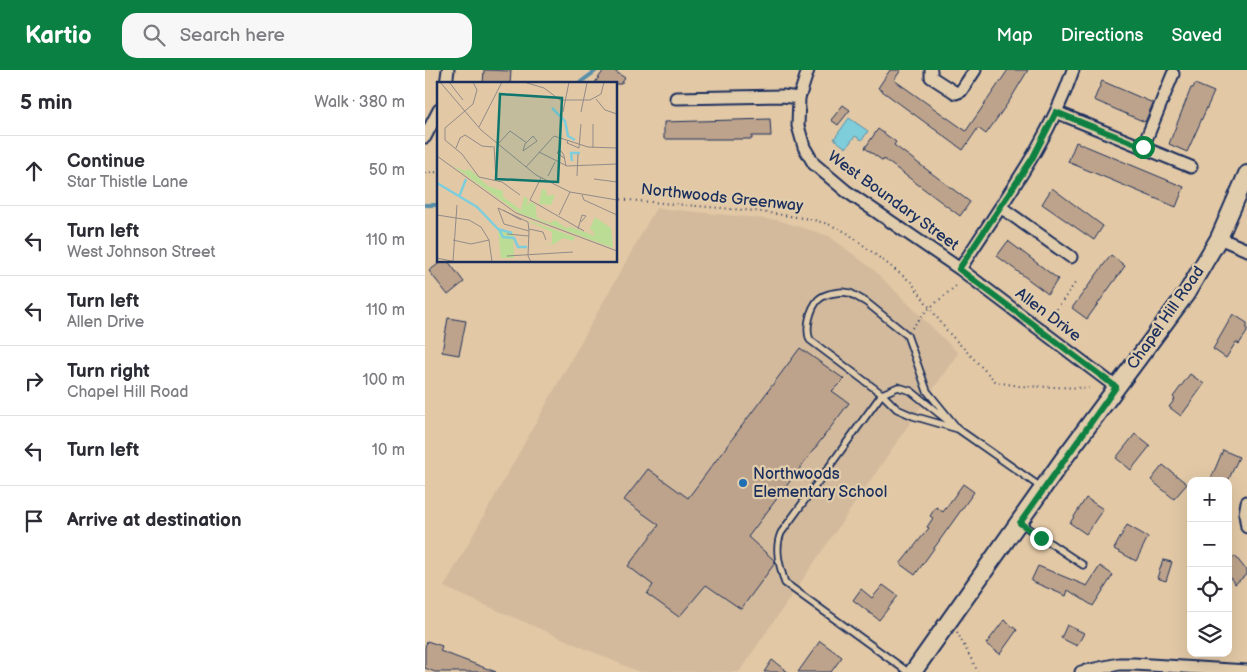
<!DOCTYPE html>
<meta charset="utf-8">
<style>
:root{--surface:#fff;--page:#f7f7f7;--text:#2b2b33;--muted:#7c7c81;--line:#e1e1e2;--accent:#0b8043}
body{margin:0;font-family:"Balsamiq Sans",sans-serif;background:var(--page);color:var(--text)}
.controls{position:absolute;right:15px;bottom:15px;display:grid;overflow:hidden;border-radius:10px;box-shadow:0 5px 20px #0002}
.controls button{width:45px;height:45px;display:grid;place-items:center;padding:0;border:0;border-bottom:1px solid var(--line);background:var(--surface);color:var(--text);font:25px sans-serif}
.stop{position:absolute;width:15px;height:15px;margin:-11px;border:4px solid #0b8043;border-radius:50%;background:#fff}
.stop.end{background:#0b8043;border-color:#fff;box-shadow:0 1px 5px #0008}
.list{margin:0;padding:0;list-style:none}
h2{display:flex;justify-content:space-between;align-items:center;height:65px;margin:0;padding:0 20px;font-size:21px}
h2 small{font-size:16px;font-weight:400;color:var(--muted)}
.list li{display:grid;grid-template-columns:32px 1fr auto;gap:15px;align-items:center;box-sizing:border-box;height:70px;padding:0 20px;border-top:1px solid var(--line)}
.list b{display:block;font-size:19px;white-space:nowrap}
.list p{margin:0;font-size:16px;white-space:nowrap;color:var(--muted)}
.list em{font-size:16px;font-style:normal;color:var(--muted)}
.icon{flex:none;width:28px;height:28px;fill:none;stroke:currentColor;stroke-width:2;stroke-linecap:round;stroke-linejoin:round}
.map{position:relative;flex:none;width:822px;height:602px;overflow:hidden}
header{display:flex;align-items:center;gap:30px;box-sizing:border-box;height:70px;padding:0 25px;background:var(--accent);color:#fff}
header strong{font-size:24px}
nav{display:flex;gap:28px;margin-inline-start:auto;font-size:18px}
.search{width:350px;height:45px;background:var(--page);display:flex;align-items:center;gap:12px;box-sizing:border-box;padding:0 18px;border-radius:15px;color:var(--muted);font-size:19px}
main{display:flex}
aside{flex:1;background:var(--surface)}
.map>svg:first-child{display:block}
.built{fill:#d3ba9c}
.water{fill:#7ecddb;stroke:#568ea9}
.lines{fill:none;stroke-linecap:round;stroke-linejoin:round}
.stream{stroke:#568ea9;stroke-width:4}
.building{fill:#bda38b;stroke:#1b2f5e}
.service-casing{stroke:#1b2f5e;stroke-width:9}
.minor-casing{stroke:#1b2f5e;stroke-width:15}
.secondary-casing{stroke:#1b2f5e;stroke-width:20}
.path{stroke:#1b2f5e;stroke-width:2;stroke-dasharray:1 4;stroke-linecap:butt}
.service{stroke:#e1ccab;stroke-width:5.5}
.minor{stroke:#e1ccab;stroke-width:11}
.secondary{stroke:#e1ccab;stroke-width:16}
.route{stroke:#0b8043;stroke-width:6}
.poi-dot{fill:#1f6fb2;stroke:#e1ccab;stroke-width:2}
.labels{text-anchor:middle;dominant-baseline:central;stroke-width:4.5;stroke-linejoin:round;paint-order:stroke}
.street-label{font-size:16px;fill:#1b2f5e;stroke:#e1ccab}
.poi-label{font-size:16px;fill:#1b2f5e;stroke:#e1ccab;text-anchor:start}
.inset-river{fill:none;stroke:#7ecddb;stroke-width:2.5}
.inset-road{fill:none;stroke:#928b89;stroke-width:1}
.view{fill:#0f766e;fill-opacity:0.15;stroke:#0f766e;stroke-width:2.5}
.inset-edge{fill:none;stroke:#1b2f5e;stroke-width:2.5}
</style>
<header>
<strong>Kartio</strong>
<div class="search"><svg class="icon" aria-label="search" viewBox="0 0 24 24"><circle cx="10" cy="10" r="6"/><path d="M15 15l6 6"/></svg>Search here</div>
<nav><a>Map</a><a>Directions</a><a>Saved</a></nav>
</header>
<main>
<aside>
<h2>5 min<small>Walk · 380 m</small></h2>
<ul class="list">
<li><svg class="icon" aria-label="ahead" viewBox="0 0 24 24"><path d="M12 20V5M6 11l6-6 6 6"/></svg><div><b>Continue</b><p>Star Thistle Lane</p></div><em>50 m</em></li>
<li><svg class="icon" aria-label="left" viewBox="0 0 24 24"><path d="M17 20v-9H6M10 6l-5 5 5 5"/></svg><div><b>Turn left</b><p>West Johnson Street</p></div><em>110 m</em></li>
<li><svg class="icon" aria-label="left" viewBox="0 0 24 24"><path d="M17 20v-9H6M10 6l-5 5 5 5"/></svg><div><b>Turn left</b><p>Allen Drive</p></div><em>110 m</em></li>
<li><svg class="icon" aria-label="right" viewBox="0 0 24 24"><path d="M7 20v-9h11M14 6l5 5-5 5"/></svg><div><b>Turn right</b><p>Chapel Hill Road</p></div><em>100 m</em></li>
<li><svg class="icon" aria-label="left" viewBox="0 0 24 24"><path d="M17 20v-9H6M10 6l-5 5 5 5"/></svg><div><b>Turn left</b></div><em>10 m</em></li>
<li><svg class="icon" aria-label="arrive" viewBox="0 0 24 24"><path d="M6 21V4h12l-3 4 3 4H6"/></svg><div><b>Arrive at destination</b></div></li>
</ul>
</aside>
<div class="map">
<svg width="822" height="602" viewBox="0 0 822 602">
<rect width="100%" height="100%" fill="#e2c8a5"/>
<filter id="ink" filterUnits="userSpaceOnUse"><feTurbulence type="fractalNoise" baseFrequency=".02" numOctaves="2"/><feDisplacementMap in="SourceGraphic" scale="10" xChannelSelector="R" yChannelSelector="G"/><feConvolveMatrix kernelMatrix="1 2 1 2 8 2 1 2 1" color-interpolation-filters="sRGB"/></filter>
<g filter="url(#ink)">
<path class="built" d="M231 138 352 150 404 166 449 200 533 283 314 602H214L19 517Z"/>
<path class="water" d="M424 48 443 61 437 70 430 66 421 78 409 69Z"/>
<g class="lines">
<path class="stream" d="M153 14 172 0
M0 135H14"/>
</g>
<path class="building" d="M59 0 86 1 85 14H58Z
M179 0H188L200 8 196 14H169Z
M465 0H476L469 10 541 61 583 0H603L585 30 561 64 553 58 538 80 453 18Z
M677 11 728 33 720 52 669 30Z
M770 14 789 22 762 82 744 74 766 18H768Z
M418 35 425 40 413 55 406 50Z
M345 49 346 66H327V69H239V52Z
M453 59 471 72 469 75 545 132 535 146 459 89 458 91 440 78Z
M651 72 759 117 751 137 643 92Z
M627 118 678 156 669 170 617 134Z
M583 171 633 209 623 224 572 186Z
M686 185 700 196 662 249 647 238Z
M17 191H23L39 212 23 225 4 201Z
M808 244 822 253V262L814 274 811 272 801 288 788 279Z
M23 248 41 251 34 285 17 282Z
M375 278 419 309 407 321 424 333 323 467 349 490 350 493 316 539 281 515 254 547 222 524 228 515 203 496 234 455 199 430 223 399 263 428Z
M765 304 779 314 756 346 744 337 750 329 748 327Z
M710 364 725 376 706 400 691 388Z
M798 380 814 387 803 411H785Z
M738 395 762 414 749 429 726 410Z
M538 414 549 422 490 505 475 494 504 458 502 457 508 448 505 446 511 437 518 442Z
M661 428 678 439 661 464 645 453Z
M702 455 723 467 711 491 689 479Z
M810 486 822 501V504L810 514 803 505V491Z
M738 490 747 492 741 511 732 508Z
M613 496 662 516 675 496 688 505 668 536 643 520 641 526 606 511Z
M458 515 473 526 454 550 428 530 436 519 447 528Z
M579 550 592 560 575 584 561 574Z
M642 555 659 563 652 576 636 568Z
M2 571 17 576 15 581 71 602H10L0 598V577Z
M395 571 417 587 406 602H373Z
M347 590 363 602H339Z"/>
<g class="lines">
<g class="service-casing">
<path id="service" d="M417 222 425 223 441 232 482 265 502 321 533 359 488 346 472 339 457 324 385 270C380 259 385 239 393 230 399 224 408 223 417 222Z
M595 453 658 495
M483 602 360 513C355 497 349 479 356 463L457 324 473 317 486 321 533 359 617 418"/>
</g>
<g class="minor-casing">
<path id="minor" d="M383 0 374 28 373 56 379 77 389 94 421 121 535 199 691 317
M506 0V7L531 23 536 21 550 0
M21 14 23 0
M251 28 358 26 374 28
M631 42 766 97
M0 67 14 40
M718 77 748 4
M577 138 646 187
M794 168 822 180
M535 199C576 134 623 74 648 0
M822 432 820 444 822 457
M656 602 694 594H709L822 601"/>
</g>
<g class="secondary-casing">
<path id="secondary" d="M488 602 637 391 761 224 794 168 822 104"/>
</g>
<path class="path" d="M0 103 14 102
M191 129 330 141 385 149 403 154 421 162 486 212 522 261 571 312 594 316 664 318
M623 251 651 212
M487 258 501 241 532 215
M532 562 553 602"/>
<use href="#service" class="service"/>
<use href="#minor" class="minor"/>
<use href="#secondary" class="secondary"/>
</g>
</g>
<g class="lines" filter="url(#ink)">
<path class="route" d="M616 468 595 453 691 317 534 199 607 89 631 42 718 77"/>
</g>
<circle class="poi-dot" cx="318" cy="413" r="5"/>
<g class="labels">
<g class="street-label">
<text transform="translate(297 128) rotate(6)">Northwoods Greenway</text>
<text transform="translate(468 131) rotate(36)">West Boundary Street</text>
<text transform="translate(623 245) rotate(37)">Allen Drive</text>
<text transform="translate(741 248) rotate(-55)">Chapel Hill Road</text>
</g>
<g class="poi-label">
<text x="328" y="404">Northwoods<tspan x="328" dy="18">Elementary School</tspan></text>
</g>
</g>
<g transform="translate(12 12)">
<rect width="180" height="180" fill="#e2c8a5"/>
<path d="M16 84 28 89 32 87 51 104 66 109V115L84 128 87 114 92 118 88 123 94 120 98 122 100 136 113 141 118 138 129 146 134 145 158 154 155 147 152 149 158 135 174 146 176 166 82 131ZM105 107 109 108 110 114 118 113 114 123 102 122ZM91 139H93L138 155 136 159 126 156 117 162 107 163 115 161V150ZM61 147 76 150 77 176H64Z" fill="#badc95"/>
<path class="inset-river" d="M115 26 128 39 131 54 138 58M135 79 134 71H143M0 101 40 125 61 147 75 151M22 115 29 97M62 147 66 155 77 156 81 165H90"/>
<path class="inset-road" d="M3 0 44 48 99 93 133 110 180 118M12 0 26 18M36 0 40 8 36 22 8 46V58L25 72 42 95 65 100 83 113M87 0 107 6 123 18H153L164 12 167 0M159 17 168 28 180 32M126 30 132 0M144 30 150 1M42 45 65 0M96 54 100 59 86 69 88 62ZM131 58 130 61 142 66 144 42M61 62 73 49 90 61M57 64 59 98M19 66 23 56 28 53 45 64 56 65M156 66V42M102 70 130 84 180 82M0 74 79 131 180 169M127 76 120 71 122 68 125 70 127 74 129 84M89 85 117 54 151 65 180 66M111 94 118 80M140 94 141 72M104 96 93 118 147 149M157 97 180 100M145 113 147 118 180 133M66 128 84 138M0 133 32 138 44 145 52 158 55 180M122 133 133 110M92 147 106 150 109 158M141 147 145 133 149 134 144 140M92 149 67 142 61 126 91 140 92 149 91 174 94 180M70 152 92 154M16 158 34 162 52 158M70 174 136 170M0 176 19 180M16 179 20 123"/>
<path class="view" d="M63 12 125 16 121 100 59 97Z"/>
<rect width="180" height="180" class="inset-edge"/>
</g>
</svg>
<div class="controls">
<button>+</button>
<button>−</button>
<button><svg class="icon" aria-label="locate" viewBox="0 0 24 24"><circle cx="12" cy="12" r="6"/><path d="M12 2v4M12 18v4M2 12h4M18 12h4"/></svg></button>
<button><svg class="icon" aria-label="layers" viewBox="0 0 24 24"><path d="M12 4l9 5-9 5-9-5zM3 14l9 5 9-5"/></svg></button>
</div>
<div class="stop" style="left:718px;top:77px"></div>
<div class="stop end" style="left:616px;top:468px"></div>
</div>
</main>
